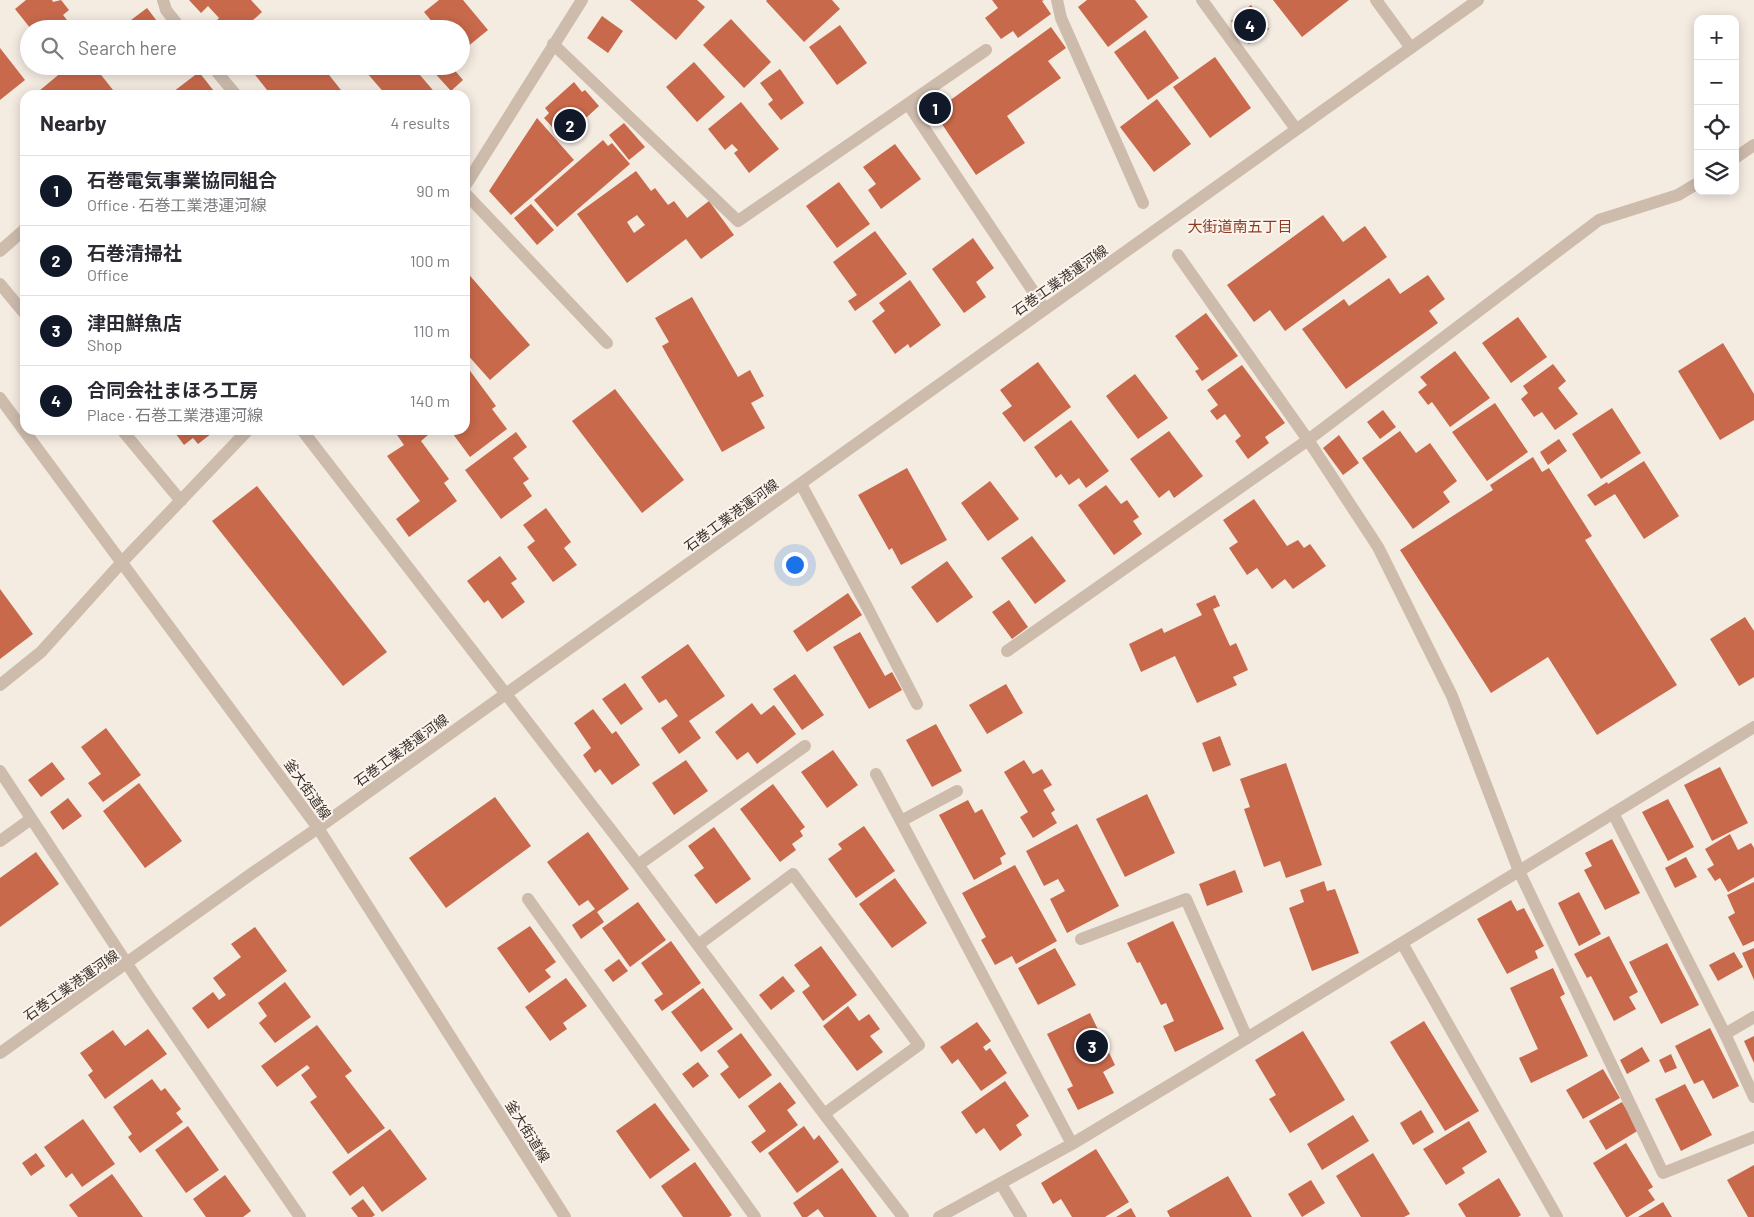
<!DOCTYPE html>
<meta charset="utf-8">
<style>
:root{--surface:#fff;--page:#f7f7f7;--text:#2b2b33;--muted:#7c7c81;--line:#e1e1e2;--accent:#111827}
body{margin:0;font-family:Barlow,"Noto Sans JP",sans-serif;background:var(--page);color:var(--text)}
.controls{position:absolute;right:15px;top:15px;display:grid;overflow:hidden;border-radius:10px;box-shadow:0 2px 12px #0003}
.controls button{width:45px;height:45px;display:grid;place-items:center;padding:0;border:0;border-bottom:1px solid var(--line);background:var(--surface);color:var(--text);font:25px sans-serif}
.you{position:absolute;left:794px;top:564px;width:18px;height:18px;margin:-12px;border:4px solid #fff;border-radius:50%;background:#1a73e8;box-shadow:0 0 0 8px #1a73e833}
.badge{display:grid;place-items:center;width:32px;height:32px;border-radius:50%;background:var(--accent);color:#fff;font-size:16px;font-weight:700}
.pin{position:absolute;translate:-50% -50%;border:2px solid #fff;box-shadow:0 1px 5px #0006}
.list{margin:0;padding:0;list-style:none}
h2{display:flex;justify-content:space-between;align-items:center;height:65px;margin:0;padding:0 20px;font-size:21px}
h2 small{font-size:16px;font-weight:400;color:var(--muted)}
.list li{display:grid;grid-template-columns:32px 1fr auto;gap:15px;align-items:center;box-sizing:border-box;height:70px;padding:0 20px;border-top:1px solid var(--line)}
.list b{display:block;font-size:19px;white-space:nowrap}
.list p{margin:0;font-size:16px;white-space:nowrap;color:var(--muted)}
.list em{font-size:16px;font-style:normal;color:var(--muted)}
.icon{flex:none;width:28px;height:28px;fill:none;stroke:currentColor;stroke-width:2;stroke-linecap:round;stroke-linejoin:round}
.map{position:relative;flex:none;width:1754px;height:1217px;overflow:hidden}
.search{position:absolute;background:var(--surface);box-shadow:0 2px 12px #0003;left:20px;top:20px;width:450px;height:55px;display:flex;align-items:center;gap:12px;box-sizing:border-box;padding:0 18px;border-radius:28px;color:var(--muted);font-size:19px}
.panel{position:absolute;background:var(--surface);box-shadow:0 2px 12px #0003;left:20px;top:90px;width:450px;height:345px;border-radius:15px}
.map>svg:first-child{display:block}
.building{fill:#c8694b;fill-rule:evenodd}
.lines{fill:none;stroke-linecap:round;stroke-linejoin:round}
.service{stroke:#cdbbac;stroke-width:12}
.minor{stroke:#cdbbac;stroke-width:12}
.tertiary{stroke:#cdbbac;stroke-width:12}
.labels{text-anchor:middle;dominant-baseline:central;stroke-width:4;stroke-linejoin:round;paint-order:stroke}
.street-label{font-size:14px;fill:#3b302b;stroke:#fbf5ee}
.neighbourhood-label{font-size:15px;fill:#8c3b22;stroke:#fbf5ee}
</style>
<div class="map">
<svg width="1754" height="1217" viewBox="0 0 1754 1217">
<rect width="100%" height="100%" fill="#f4ebe1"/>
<path class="building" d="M26 0H52L53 2 61 0 69 10 63 15 74 29H31L15 9Z
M189 0H251L262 12 243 29H218L213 24 219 18 208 6 201 13Z
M439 0H463L488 30 461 52V29H438L424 12Z
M630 0H697L705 7 676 40Z
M767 0H832L840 9 804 42 766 1Z
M992 0H1044L1042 1 1051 14 1018 38 1013 31 1001 39 985 18 998 8Z
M1087 0H1135L1148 17 1108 47 1078 7Z
M1273 0H1349L1302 37Z
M1251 5 1269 29 1249 44 1231 21Z
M147 8 163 29H119Z
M602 16 623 31 608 53 587 38Z
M731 19 771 62 744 88 703 45Z
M363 20 371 29H354Z
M840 25 867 63 837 85 809 47Z
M1051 27 1066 48 1048 61 1061 78 1007 116 1025 143 976 175 934 112Z
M1145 30 1179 78 1148 100 1114 52Z
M0 48 25 80 0 100Z
M1215 57 1251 108 1210 138 1173 87Z
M694 62 725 97 697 122 666 87Z
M69 66H94L117 95H42L39 91Z
M248 66H322L341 90 334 95H271Z
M361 66H403L409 73 414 68 437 95H386Z
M434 66H451L463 80 451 91 431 69Z
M780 69 804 103 781 120 768 104 773 100 760 83Z
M199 72 217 95H169Z
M574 82 582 92 585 90 599 106 563 139 544 118 549 113 545 108Z
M1157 99 1191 144 1154 172 1120 127Z
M741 102 779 149 749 173 734 153 738 150 732 144 725 150 708 129Z
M537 118 574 160 511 215 489 191Z
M624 123 645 147 629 160 609 135Z
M603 140 608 146 612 143 630 164 557 227 534 200Z
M895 144 921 179 881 209 868 190 876 184 863 167Z
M636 171 651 191 655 188 668 205 674 201 687 218 709 201 734 235 701 259 686 239 627 283 577 214ZM637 215 645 225 634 233 627 222Z
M839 182 870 224 837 248 806 206Z
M531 204 554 230 537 245 514 218Z
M1323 215 1343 242 1365 226 1387 257 1285 331 1270 310 1254 322 1227 285Z
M875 231 907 274 855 311 848 301 857 295 833 262Z
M973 238 994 268 976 282 986 297 964 313 932 269Z
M465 270 530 345 490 380 465 352Z
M1428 275 1445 299 1429 311 1438 323 1346 389 1302 329 1344 299 1349 306 1389 278 1400 294Z
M910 280 941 325 910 348 908 344 895 354 872 321 885 311 879 303Z
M692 297 738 377 750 370 764 396 751 403 765 428 722 452 662 346 669 342 655 318Z
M1206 313 1238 356 1202 381 1195 371 1199 369 1175 336Z
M1518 317 1547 357 1511 383 1482 343Z
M1723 343 1754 394V420L1720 440 1678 371Z
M1455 351 1490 398 1450 427 1432 402 1428 405 1418 392 1427 385 1420 377Z
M1038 362 1071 407 1024 442 1002 413 1012 406 1000 390Z
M465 364 496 406 492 409 507 429 470 457 450 430H465V416L469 413 465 410Z
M1553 364 1566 381 1558 388 1578 414 1555 430 1542 412 1534 417 1521 399 1528 393 1523 386Z
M1242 365 1285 423 1265 437 1269 443 1248 459 1235 441 1241 436 1225 414 1217 420 1210 411 1218 405 1207 390Z
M1135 374 1168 418 1138 439 1106 396Z
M615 389 684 480 642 513 572 421Z
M1495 403 1528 452 1487 481 1452 432Z
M1612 408 1641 453 1601 479 1572 434Z
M1383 410 1396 427 1380 439 1367 422Z
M1071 420 1109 471 1086 488 1079 478 1069 485 1061 474 1056 478 1034 447Z
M173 430H216L198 444 193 438 184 445Z
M404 430H424L428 435 421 441 449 479 444 483 457 501 409 537 396 519 420 501 387 456 404 445 397 435Z
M1169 431 1203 476 1174 498 1169 490 1159 498 1130 459Z
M1400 431 1416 453 1430 443 1457 481 1443 492 1450 502 1413 529 1362 458Z
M516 432 527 447 513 458 529 479 523 483 532 496 501 519 465 470Z
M1339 435 1359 463 1343 475 1323 448Z
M1559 439 1567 451 1548 465 1540 452Z
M1533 457 1542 472 1549 468 1592 536 1585 540 1677 685 1597 735 1548 657 1491 693 1400 550 1493 490 1490 485Z
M1644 461 1679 516 1644 539 1615 494 1595 506 1587 495 1607 482 1608 484Z
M907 468 947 540 901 565 892 548 889 550 858 495Z
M990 481 1019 519 988 541 961 503Z
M1106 485 1121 504 1127 500 1139 517 1133 521 1142 534 1114 555 1078 505Z
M257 486 387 652 343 686 212 521Z
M1254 499 1287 546 1298 540 1304 548 1310 544 1326 566 1293 589 1285 579 1272 589 1257 568 1247 575 1229 548 1238 542 1223 520Z
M546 508 571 542 564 548 577 565 553 582 527 547 535 541 523 525Z
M1032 536 1066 581 1035 604 1001 558Z
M500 556 517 579 511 583 525 602 502 619 488 600 484 603 467 581Z
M947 561 973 597 937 623 911 587Z
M0 589 33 634 0 659Z
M848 593 862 615 807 652 793 631Z
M1215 595 1220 606 1213 609 1230 646 1236 643 1248 670 1233 677 1237 685 1197 703 1175 656 1141 672 1129 644 1162 628 1164 633 1202 615 1196 604Z
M1009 600 1028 627 1012 639 992 612Z
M1745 617 1754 631V677L1739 686 1710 639Z
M860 632 885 676 892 672 902 690 869 709 833 647Z
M688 644 725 696 689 721 701 738 679 754 661 728 678 716 666 699 659 703 641 677Z
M795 674 824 715 802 730 773 689Z
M625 683 643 709 621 725 602 699Z
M1006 684 1023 713 987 734 969 705Z
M752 703 761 715 774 705 796 734 757 764 748 752 737 760 715 732Z
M593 709 612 734 616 731 640 765 612 785 600 769 595 773 583 755 591 748 574 723Z
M936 724 962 771 932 787 906 740Z
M106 728 141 775 103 802 88 783 101 774 81 747Z
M1220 736 1231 765 1213 772 1202 743Z
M833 750 858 785 827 808 801 772Z
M686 760 708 791 674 815 652 783Z
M1024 760 1033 774 1042 769 1052 785 1043 790 1055 810 1051 813 1057 823 1033 838 1020 817 1028 812 1004 772Z
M52 762 65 779 41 797 28 780Z
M1286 763 1322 865 1286 878 1280 861 1264 867 1244 809 1250 807 1240 779Z
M1720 767 1748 823 1712 841 1684 785Z
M139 783 182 841 145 868 103 811Z
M773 784 805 827 800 831 803 836 792 844 796 850 780 862 740 809Z
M1147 794 1175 853 1125 877 1096 819Z
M495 797 531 846 446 908 409 858Z
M68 798 82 816 63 830 50 812Z
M1668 799 1694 847 1668 861 1642 812Z
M968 800 975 813 982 809 1006 854 1000 858 1002 864 974 880 939 815Z
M1077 824 1119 906 1067 933 1050 899 1065 891 1058 879 1044 886 1026 851Z
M864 826 895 871 856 898 828 859 842 849 838 844Z
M714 827 751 879 716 904 694 875 704 868 688 846Z
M588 832 629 889 597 912 604 922 581 939 572 925 595 909 588 900 579 906 547 862Z
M1730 834 1738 850 1751 843 1754 848V877L1728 892 1720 878 1715 881 1707 869 1714 865 1705 849Z
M1612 839 1640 893 1605 910 1584 870 1592 866 1585 853Z
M36 852 59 884 0 927V878Z
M1686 857 1697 877 1675 888 1665 868Z
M1015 865 1057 941 1016 964 1012 956 995 965 981 940 986 937 962 893Z
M1235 870 1243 892 1207 906 1199 884Z
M895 878 927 923 892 948 859 904Z
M1324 881 1327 891 1335 889 1359 953 1312 971 1289 908 1304 902 1300 890Z
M1754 882V941L1743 946 1728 917 1735 913 1727 895Z
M1579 892 1601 934 1579 946 1558 903Z
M1511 900 1517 911 1524 908 1544 946 1535 951 1538 958 1507 974 1477 919Z
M638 902 666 940 630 967 602 928Z
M1173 921 1224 1029 1175 1052 1163 1026 1174 1021 1166 1003 1161 1005 1140 962 1137 963 1127 943Z
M530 926 556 962 545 970 551 977 529 993 497 948Z
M255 927 287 971 208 1029 192 1008 213 992 219 1000 226 995 213 978 241 957 231 944Z
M1609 936 1638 992 1629 997 1636 1009 1614 1021 1591 976 1587 978 1574 954Z
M671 941 701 983 662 1011 654 1000 663 994 641 963Z
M1667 943 1699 1005 1661 1024 1629 962Z
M821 946 857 995 823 1021 802 992 810 986 794 965Z
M1055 948 1076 985 1038 1005 1018 968Z
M1754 948V980L1742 953Z
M1734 952 1743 967 1718 981 1709 965Z
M619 959 628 971 613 982 604 970Z
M1553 968 1565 994 1560 997 1588 1056 1531 1083 1519 1058 1538 1049 1510 988Z
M783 976 795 991 771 1010 759 995Z
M566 978 587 1006 563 1023 567 1029 550 1041 525 1007Z
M285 982 311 1017 275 1043 259 1023 267 1016 258 1003Z
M703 988 733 1029 701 1052 671 1012Z
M848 1006 859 1021 869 1014 880 1029 870 1036 883 1052 857 1071 823 1026Z
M1090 1013 1115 1065 1103 1072 1114 1093 1078 1110 1067 1089 1073 1086 1047 1034Z
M1424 1021 1479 1111 1445 1131 1390 1042Z
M977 1022 991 1041 983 1047 986 1051 990 1048 1007 1073 981 1091 958 1059 952 1064 940 1047Z
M317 1025 352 1071 345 1076 385 1128 348 1154 310 1102 317 1097 301 1075 310 1068 307 1065 277 1087 261 1066Z
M1710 1028 1739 1086 1713 1099 1703 1080 1694 1084 1675 1046Z
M148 1029 167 1054 105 1099 88 1075 93 1071 80 1053 113 1030 125 1046Z
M1303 1031 1345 1100 1290 1133 1269 1099 1276 1095 1255 1060Z
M741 1033 772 1075 739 1099 720 1074 729 1067 717 1051Z
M1754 1036V1063L1744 1041Z
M1642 1047 1650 1061 1627 1074 1620 1060Z
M1671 1054 1677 1068 1665 1073 1659 1060Z
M698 1062 709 1076 693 1088 682 1074Z
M1603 1069 1620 1098 1583 1119 1566 1090Z
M152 1079 161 1091 165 1088 181 1109 176 1113 183 1122 140 1153 128 1137 132 1134 113 1107Z
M1005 1081 1029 1116 1016 1125 1022 1135 1000 1151 984 1128 976 1134 961 1112Z
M780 1082 796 1103 787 1110 798 1125 760 1153 751 1142 766 1131 748 1106Z
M1685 1084 1712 1135 1681 1151 1655 1099Z
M1622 1102 1639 1130 1606 1150 1589 1121Z
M655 1103 690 1150 650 1179 616 1131Z
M1421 1110 1434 1132 1413 1145 1400 1123Z
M1353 1115 1369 1141 1322 1170 1307 1144Z
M83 1119 115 1164 82 1187 72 1173 66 1178 44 1147Z
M1469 1121 1487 1152 1462 1168 1465 1173 1446 1185 1423 1149Z
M188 1126 219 1170 186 1193 155 1150Z
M804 1126 814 1140 819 1135 839 1162 797 1193 768 1153Z
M390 1129 427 1179 382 1212 363 1186 350 1196 332 1172Z
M1626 1143 1653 1187 1648 1190 1655 1200 1628 1217H1626L1593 1163Z
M1096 1149 1129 1202 1105 1217H1072L1061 1199 1053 1204 1041 1183Z
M36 1153 45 1166 31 1176 22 1163Z
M1373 1153 1410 1214 1404 1217H1361L1336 1176Z
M695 1162 732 1215 729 1217H683L661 1186Z
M1754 1165V1217H1748L1727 1180Z
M842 1168 877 1217H824L818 1209 807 1217H802L793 1203Z
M112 1174 143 1217H78L69 1205Z
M225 1175 251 1211 243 1217H206L193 1199Z
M1228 1176 1252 1217H1170L1167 1211Z
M1499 1178 1521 1215 1518 1217H1466L1458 1204Z
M1311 1180 1325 1203 1302 1217 1288 1194Z
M363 1199 375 1215 372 1217H358L351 1208Z
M1663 1202 1672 1217H1638Z
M1131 1208 1136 1217H1116Z"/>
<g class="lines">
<path class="service" d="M163 0 166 10 181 29
M1057 0 1061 18 1143 203
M212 66 236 95
M465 193 607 343
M1178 255 1308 440 1378 547 1452 696 1519 871 1663 1173 1754 1137
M528 899 755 1217
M1081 939 1186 899 1247 1038
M1725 1034 1754 1017"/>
<path class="minor" d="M1202 0 1296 129
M1376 0 1411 48
M553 44 738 221 986 50
M908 104 1045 309
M1735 158 1754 145
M465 186 582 0
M0 251 25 229
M0 284 25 314
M122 430 181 501
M302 430 638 865 824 1114 903 1217
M801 484 865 603 917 704
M1007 651 1308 440 1599 220 1678 195 1698 183
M0 685 41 652 122 562 248 430
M0 771 147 994 300 1217
M876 774 1072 1144
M1613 813 1725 1034 1754 1097
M901 821 957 791
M0 841 31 819
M638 865 805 746
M1402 943 1557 1217
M698 945 793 874 919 1045 824 1114
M1001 1184 1021 1217
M939 1217 1072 1144 1198 1068 1754 727"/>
<path class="tertiary" d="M0 398 318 828 565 1217
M0 1053 254 872 318 828 1478 0"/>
</g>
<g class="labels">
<g class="street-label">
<text transform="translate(1060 280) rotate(-35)">石巻工業港運河線</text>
<text transform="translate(731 515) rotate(-36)">石巻工業港運河線</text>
<text transform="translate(401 750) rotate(-36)">石巻工業港運河線</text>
<text transform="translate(308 789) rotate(55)">釜大街道線</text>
<text transform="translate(71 985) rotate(-35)">石巻工業港運河線</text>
<text transform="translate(528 1131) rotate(58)">釜大街道線</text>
</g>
<g class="neighbourhood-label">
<text x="1240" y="226">大街道南五丁目</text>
</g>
</g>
</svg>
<div class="controls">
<button>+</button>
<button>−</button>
<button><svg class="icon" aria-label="locate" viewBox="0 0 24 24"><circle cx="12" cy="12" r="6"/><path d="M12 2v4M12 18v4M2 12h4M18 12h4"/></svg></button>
<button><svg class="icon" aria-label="layers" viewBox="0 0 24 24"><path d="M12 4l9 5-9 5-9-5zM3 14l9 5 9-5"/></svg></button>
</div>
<div class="you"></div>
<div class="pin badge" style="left:935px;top:108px">1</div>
<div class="pin badge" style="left:570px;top:125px">2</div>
<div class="pin badge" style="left:1092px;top:1046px">3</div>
<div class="pin badge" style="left:1250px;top:25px">4</div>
<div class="search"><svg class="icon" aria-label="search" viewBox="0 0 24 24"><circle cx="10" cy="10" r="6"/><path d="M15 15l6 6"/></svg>Search here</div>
<section class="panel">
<h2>Nearby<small>4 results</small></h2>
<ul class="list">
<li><span class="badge">1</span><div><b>石巻電気事業協同組合</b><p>Office · 石巻工業港運河線</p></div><em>90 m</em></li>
<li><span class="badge">2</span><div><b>石巻清掃社</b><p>Office</p></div><em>100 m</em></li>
<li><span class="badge">3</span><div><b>津田鮮魚店</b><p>Shop</p></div><em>110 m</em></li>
<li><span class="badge">4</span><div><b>合同会社まほろ工房</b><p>Place · 石巻工業港運河線</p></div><em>140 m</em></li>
</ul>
</section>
</div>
